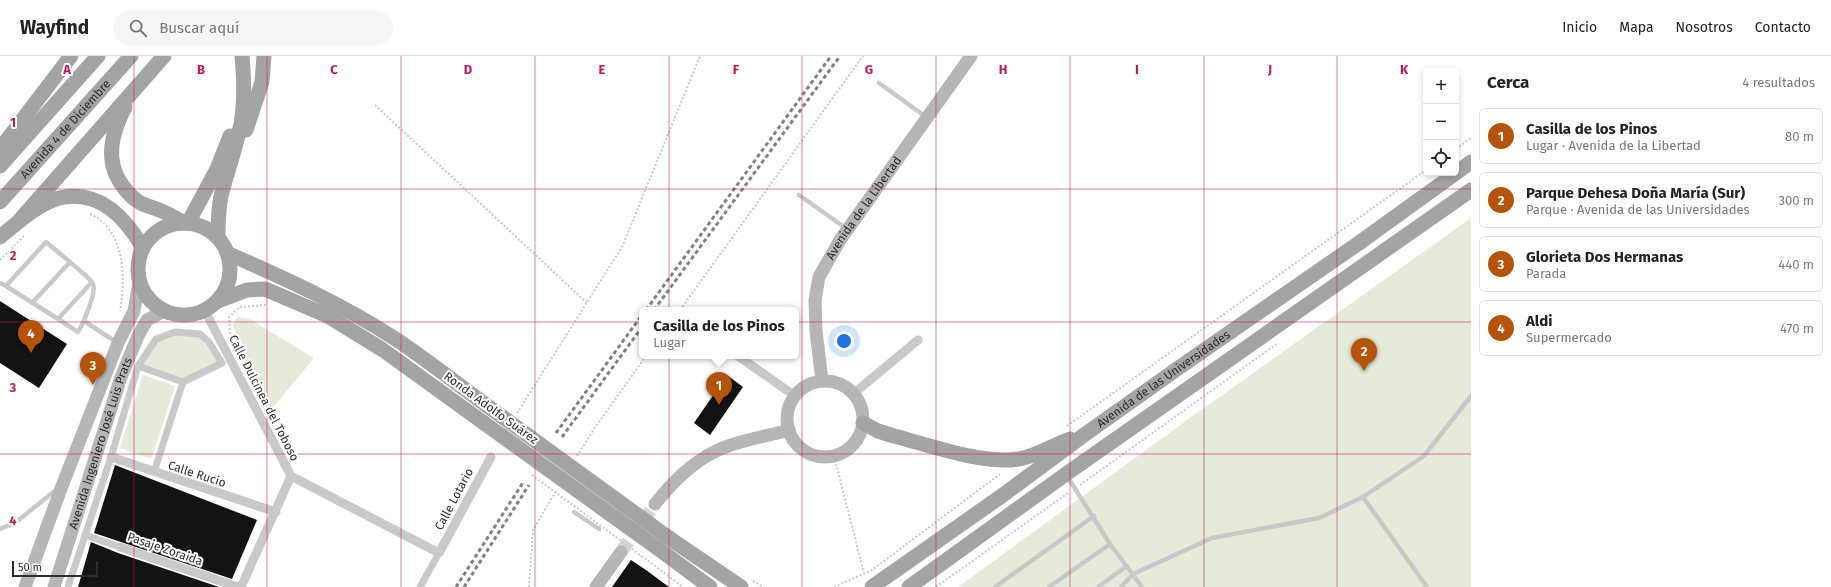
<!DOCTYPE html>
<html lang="es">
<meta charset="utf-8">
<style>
:root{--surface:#fff;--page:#f6f6f6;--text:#222;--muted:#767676;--line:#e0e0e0;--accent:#b45309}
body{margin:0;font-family:"Fira Sans",sans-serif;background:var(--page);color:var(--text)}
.controls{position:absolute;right:12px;top:12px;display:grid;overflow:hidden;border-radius:6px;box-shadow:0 2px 6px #0003}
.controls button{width:36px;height:36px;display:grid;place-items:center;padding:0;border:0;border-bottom:1px solid var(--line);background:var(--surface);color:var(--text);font:20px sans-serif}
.scale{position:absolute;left:12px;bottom:10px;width:86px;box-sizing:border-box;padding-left:4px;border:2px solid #2c2c2c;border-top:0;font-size:11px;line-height:14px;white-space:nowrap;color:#2c2c2c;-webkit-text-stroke:3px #fff;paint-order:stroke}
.you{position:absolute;left:844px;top:285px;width:14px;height:14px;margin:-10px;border:3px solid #fff;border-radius:50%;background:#1a73e8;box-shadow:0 0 0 6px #1a73e833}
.badge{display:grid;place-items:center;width:26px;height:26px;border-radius:50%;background:var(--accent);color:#fff;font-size:13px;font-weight:700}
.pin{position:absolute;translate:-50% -33px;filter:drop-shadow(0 1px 2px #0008)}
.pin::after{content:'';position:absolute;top:21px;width:14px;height:12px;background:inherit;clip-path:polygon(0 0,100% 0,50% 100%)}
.popup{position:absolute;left:639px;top:251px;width:160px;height:52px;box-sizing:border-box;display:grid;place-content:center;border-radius:6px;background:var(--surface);filter:drop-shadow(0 1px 3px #0005);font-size:13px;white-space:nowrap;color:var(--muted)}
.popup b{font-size:15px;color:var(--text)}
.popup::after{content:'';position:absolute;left:50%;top:100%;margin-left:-8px;border:8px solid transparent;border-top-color:var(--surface)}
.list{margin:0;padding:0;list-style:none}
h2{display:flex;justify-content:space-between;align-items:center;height:52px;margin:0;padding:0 16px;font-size:17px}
h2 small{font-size:13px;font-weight:400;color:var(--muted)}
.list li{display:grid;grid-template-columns:26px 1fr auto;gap:12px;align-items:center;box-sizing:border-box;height:56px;margin:0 8px 8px;padding:0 8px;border:1px solid var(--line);border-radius:6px}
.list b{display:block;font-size:15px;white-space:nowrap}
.list p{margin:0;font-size:13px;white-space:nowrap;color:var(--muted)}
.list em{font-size:13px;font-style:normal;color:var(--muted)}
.icon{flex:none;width:22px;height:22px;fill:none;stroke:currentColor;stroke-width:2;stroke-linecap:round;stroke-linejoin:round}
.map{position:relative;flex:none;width:1471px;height:531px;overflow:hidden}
header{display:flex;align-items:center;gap:24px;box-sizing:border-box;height:56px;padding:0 20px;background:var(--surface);border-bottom:1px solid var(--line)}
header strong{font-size:19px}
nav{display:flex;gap:22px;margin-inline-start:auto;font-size:14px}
.search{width:280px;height:36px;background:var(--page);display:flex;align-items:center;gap:10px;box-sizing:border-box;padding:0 14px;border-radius:22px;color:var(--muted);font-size:15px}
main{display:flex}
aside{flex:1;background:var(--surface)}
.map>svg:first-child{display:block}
.green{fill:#e5ebd9}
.building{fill:#131313}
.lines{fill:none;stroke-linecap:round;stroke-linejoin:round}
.secondary-tunnel{stroke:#d5d5d5;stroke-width:13;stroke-dasharray:13 6;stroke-linecap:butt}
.path{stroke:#c9c9c9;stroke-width:2;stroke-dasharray:2 2;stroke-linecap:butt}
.service{stroke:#c9c9c9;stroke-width:4.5}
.pedestrian{stroke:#c9c9c9;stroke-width:7}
.minor{stroke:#c9c9c9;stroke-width:9}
.secondary{stroke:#b6b6b6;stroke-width:13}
.primary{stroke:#a4a4a4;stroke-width:15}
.rail{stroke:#818181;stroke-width:3;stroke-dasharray:4 3;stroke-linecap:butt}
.path-bridge{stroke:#c9c9c9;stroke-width:2;stroke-dasharray:2 2;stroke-linecap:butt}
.primary-bridge{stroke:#a4a4a4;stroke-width:15}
.grid{fill:none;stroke:#c2185b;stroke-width:1;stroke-opacity:0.55}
.labels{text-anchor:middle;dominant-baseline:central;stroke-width:4;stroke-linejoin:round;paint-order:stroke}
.street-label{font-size:12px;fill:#2c2c2c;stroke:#fff}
.grid-label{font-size:13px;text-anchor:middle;font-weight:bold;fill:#c2185b;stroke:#fff;stroke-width:4;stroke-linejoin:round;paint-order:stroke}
</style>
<header>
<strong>Wayfind</strong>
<div class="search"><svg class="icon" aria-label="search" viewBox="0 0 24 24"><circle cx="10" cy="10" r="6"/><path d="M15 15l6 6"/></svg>Buscar aquí</div>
<nav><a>Inicio</a><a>Mapa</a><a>Nosotros</a><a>Contacto</a></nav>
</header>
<main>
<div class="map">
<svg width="1471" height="531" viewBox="0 0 1471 531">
<rect width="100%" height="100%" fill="#fff"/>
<path class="green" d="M1471 162V531H958L1183 367Z
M238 261 250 263 314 302 271 354 237 290 242 288 232 269Z
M175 276 200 278 222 307 183 326 138 310 156 283Z
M143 319 175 330 151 403 120 392Z"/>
<path class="building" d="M0 245 67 288 39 332 0 307Z
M727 319 743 331 710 379 694 367Z
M115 409 257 464 232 523 94 477Z
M91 486 118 497 219 531H78Z
M631 504 646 514 669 531H612Z"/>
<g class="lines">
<path class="secondary-tunnel" d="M621 496 655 448"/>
<path class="path" d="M375 49 587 247
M1456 93 1471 82
M90 158C125 174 126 221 120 255
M0 204 24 180
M680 254 863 0
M230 278 229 261 240 251 267 249
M517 357 622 191 700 0
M1067 370 1426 114
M577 400 594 373 646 300
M834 400 864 517
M1080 429 1278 287
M651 507 683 531
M753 525 764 531
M529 531 533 474 556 435
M834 531 872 514 1000 418
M936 531 1068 437"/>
<path class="service" d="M879 27 926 61
M799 139 847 173
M70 206C77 213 89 220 93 228 97 236 83 268 78 276L58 263 92 226
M0 227 6 230 46 186 70 206 32 247
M6 230 58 263
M84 265 116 286
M1067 420 1110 488 1142 531
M1363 441 1427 531
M574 456 599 473
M0 473 15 467 57 433
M995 531 1094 460
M1049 531 1110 488
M1098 531 1127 510
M1121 531 1133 518 1212 482 1319 462 1363 441 1424 400 1471 340"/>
<path class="pedestrian" d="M138 310 183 326 154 416
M85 479 120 491
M68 531 111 401 138 310 156 283 175 276 200 278 209 286 222 307 183 326
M420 531 439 497"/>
<path class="minor" d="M205 255 291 420 439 497 491 401
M738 300 795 340
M853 338 918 284
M111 401 276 456
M120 491 238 531
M241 531 291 420"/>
<g class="secondary">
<path id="s1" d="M822 325 816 275 815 244 819 221 840 184 971 0"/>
<circle cx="825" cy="363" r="38"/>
<path d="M655 448C671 428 689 409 712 397 735 385 764 381 789 374"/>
<path d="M25 531 62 430 118 287 134 255 139 226"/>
<path id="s2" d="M54 531 121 321 138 280 147 264 164 255"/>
<path d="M596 531 621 496"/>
</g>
<g class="primary">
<path d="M125 51C112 76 104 104 122 129 127 136 132 142 139 146 145 150 153 151 159 154 168 157 176 162 184 167"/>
<path d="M246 74 262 26 264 0"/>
<path d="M0 93 71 0"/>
<path d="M0 110 98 0"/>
<path d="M1456 117 1471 106"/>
<path id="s3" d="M0 146 131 0"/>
<path d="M19 165 164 0"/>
<circle cx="184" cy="213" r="46"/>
<path d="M188 167 217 113 230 80"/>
<path d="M0 181C17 167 38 148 59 142 99 133 125 161 143 192"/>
<path d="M218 182C218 167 218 151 222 136 228 113 236 91 241 68 245 46 244 22 242 0"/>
<path d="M227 197C286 223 344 249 397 284 430 306 461 331 493 354"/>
<path d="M218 245 247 234 265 233 328 260 383 294 484 367"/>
<path d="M863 367 878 375 894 380C929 389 984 409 1019 403 1037 400 1053 389 1070 383"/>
<path d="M669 482 741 531"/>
<path d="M660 494 710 531"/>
<path id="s4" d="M872 531 1003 439 1084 379 1177 313 1359 187 1456 117"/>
<path d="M909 531 1066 418 1471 134"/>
</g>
<path class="rail" d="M646 254 831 0
M654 254 840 0
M556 377 642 259
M562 381 642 271
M456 531 524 425
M464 531 529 429"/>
<path class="path-bridge" d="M532 419 651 507"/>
<path class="primary-bridge" d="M493 354 669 482
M484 367 660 494"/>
</g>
<path class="grid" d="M134 0V531M267 0V531M401 0V531M535 0V531M669 0V531M802 0V531M936 0V531M1070 0V531M1204 0V531M1337 0V531M0 133H1471M0 266H1471M0 398H1471"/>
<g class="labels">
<g class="street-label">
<text stroke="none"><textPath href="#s3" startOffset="98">Avenida 4 de Diciembre</textPath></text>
<text stroke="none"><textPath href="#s1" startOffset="187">Avenida de la Libertad</textPath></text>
<text stroke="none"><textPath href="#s4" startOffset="358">Avenida de las Universidades</textPath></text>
<text transform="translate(264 342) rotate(63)">Calle Dulcinea del Toboso</text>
<text transform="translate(491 352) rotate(36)">Ronda Adolfo Suárez</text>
<text stroke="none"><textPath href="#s2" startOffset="151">Avenida Ingeniero José Luis Prats</textPath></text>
<text transform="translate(197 418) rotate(18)">Calle Rucio</text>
<text transform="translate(454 443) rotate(-62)">Calle Lotario</text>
<text transform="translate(165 493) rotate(19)">Pasaje Zoraida</text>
</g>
</g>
<g class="grid-label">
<text x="67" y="18">A</text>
<text x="201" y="18">B</text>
<text x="334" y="18">C</text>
<text x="468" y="18">D</text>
<text x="602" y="18">E</text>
<text x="736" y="18">F</text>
<text x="869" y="18">G</text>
<text x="1003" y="18">H</text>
<text x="1137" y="18">I</text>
<text x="1270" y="18">J</text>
<text x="1404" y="18">K</text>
<text x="13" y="71">1</text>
<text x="13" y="204">2</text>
<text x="13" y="336">3</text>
<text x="13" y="469">4</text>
</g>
</svg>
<div class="controls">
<button>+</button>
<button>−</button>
<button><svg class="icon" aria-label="locate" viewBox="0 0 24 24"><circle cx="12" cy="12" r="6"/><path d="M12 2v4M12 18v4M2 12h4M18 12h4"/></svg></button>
</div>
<div class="scale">50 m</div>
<div class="you"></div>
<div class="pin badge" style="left:719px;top:349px">1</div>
<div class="popup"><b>Casilla de los Pinos</b>Lugar</div>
<div class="pin badge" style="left:1364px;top:315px">2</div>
<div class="pin badge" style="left:93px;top:329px">3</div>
<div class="pin badge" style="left:31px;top:297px">4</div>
</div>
<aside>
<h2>Cerca<small>4 resultados</small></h2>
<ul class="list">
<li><span class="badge">1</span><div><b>Casilla de los Pinos</b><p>Lugar · Avenida de la Libertad</p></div><em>80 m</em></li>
<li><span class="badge">2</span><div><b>Parque Dehesa Doña María (Sur)</b><p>Parque · Avenida de las Universidades</p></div><em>300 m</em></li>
<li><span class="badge">3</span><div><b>Glorieta Dos Hermanas</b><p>Parada</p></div><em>440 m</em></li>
<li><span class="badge">4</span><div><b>Aldi</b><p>Supermercado</p></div><em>470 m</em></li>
</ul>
</aside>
</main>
